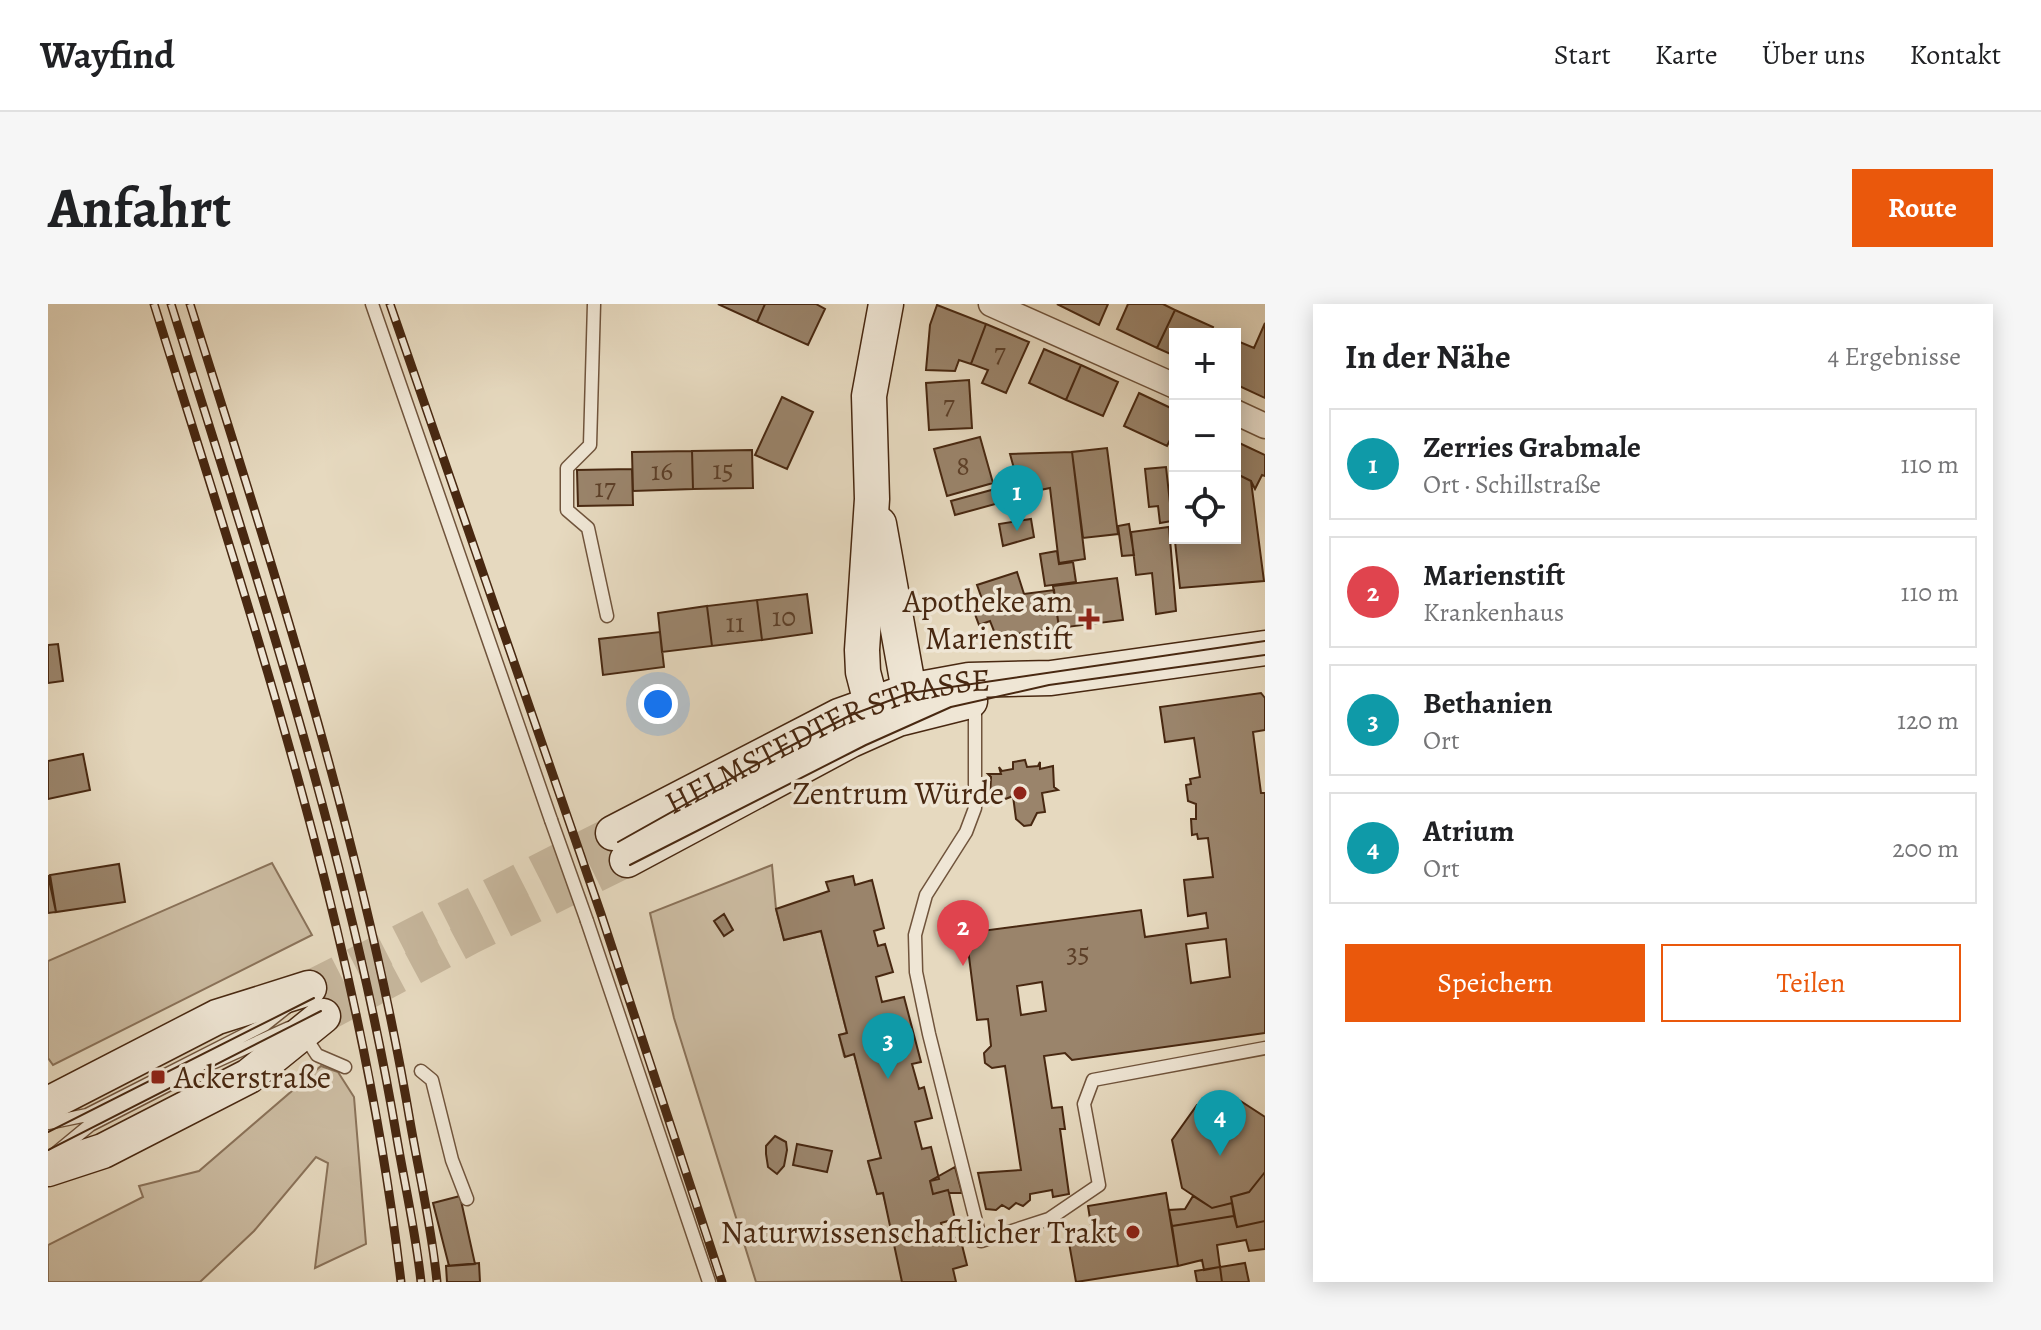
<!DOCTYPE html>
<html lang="de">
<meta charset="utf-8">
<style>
:root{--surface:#fff;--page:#f6f6f6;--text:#202124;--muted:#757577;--line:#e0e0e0;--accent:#ea580c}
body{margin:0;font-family:Alegreya,serif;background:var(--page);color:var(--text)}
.controls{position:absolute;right:24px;top:24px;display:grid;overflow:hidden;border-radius:0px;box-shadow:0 4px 20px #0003}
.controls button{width:72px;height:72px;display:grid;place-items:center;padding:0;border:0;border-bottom:2px solid var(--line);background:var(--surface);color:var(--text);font:40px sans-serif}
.you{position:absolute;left:610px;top:400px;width:28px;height:28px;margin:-20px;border:6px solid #fff;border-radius:50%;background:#1a73e8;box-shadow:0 0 0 12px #1a73e833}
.badge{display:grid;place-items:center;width:52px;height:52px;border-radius:50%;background:var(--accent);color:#fff;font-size:26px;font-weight:700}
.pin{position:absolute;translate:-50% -66px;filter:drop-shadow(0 2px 4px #0008)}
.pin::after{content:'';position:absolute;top:42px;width:28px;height:24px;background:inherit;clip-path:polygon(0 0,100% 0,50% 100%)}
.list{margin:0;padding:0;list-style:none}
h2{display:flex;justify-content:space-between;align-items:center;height:104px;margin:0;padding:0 32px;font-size:34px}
h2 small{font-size:26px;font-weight:400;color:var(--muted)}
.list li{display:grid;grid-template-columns:52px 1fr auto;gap:24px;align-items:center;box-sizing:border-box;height:112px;margin:0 16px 16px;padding:0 16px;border:2px solid var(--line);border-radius:0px}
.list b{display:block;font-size:30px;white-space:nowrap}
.list p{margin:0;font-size:26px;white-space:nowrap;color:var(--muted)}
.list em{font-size:26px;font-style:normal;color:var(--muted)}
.actions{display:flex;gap:16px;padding:24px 32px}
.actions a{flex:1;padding:18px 0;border:2px solid var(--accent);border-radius:0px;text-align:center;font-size:28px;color:var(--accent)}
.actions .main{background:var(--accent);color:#fff}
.icon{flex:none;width:44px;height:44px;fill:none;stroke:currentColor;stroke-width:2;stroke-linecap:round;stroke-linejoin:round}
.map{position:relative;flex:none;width:1217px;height:978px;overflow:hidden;border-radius:0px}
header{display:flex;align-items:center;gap:48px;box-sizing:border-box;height:112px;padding:0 40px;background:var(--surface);border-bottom:2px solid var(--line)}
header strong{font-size:38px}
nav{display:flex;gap:44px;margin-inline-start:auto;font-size:28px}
.intro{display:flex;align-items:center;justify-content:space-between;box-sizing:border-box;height:192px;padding:0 48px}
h1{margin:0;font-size:56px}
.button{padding:20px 36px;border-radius:0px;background:var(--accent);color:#fff;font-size:28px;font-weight:700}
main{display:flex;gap:48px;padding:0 48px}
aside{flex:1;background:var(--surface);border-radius:0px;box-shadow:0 4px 20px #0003}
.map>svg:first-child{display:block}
.green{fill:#cbbba1;stroke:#8a7259;stroke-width:2}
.building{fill:#9a846b;stroke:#482811;stroke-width:2;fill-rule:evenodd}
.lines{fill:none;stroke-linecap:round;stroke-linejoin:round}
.secondary-tunnel{stroke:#c6b69c;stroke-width:34;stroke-dasharray:34 17;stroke-linecap:butt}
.lane-casing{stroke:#70543c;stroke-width:15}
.street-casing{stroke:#70543c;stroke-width:27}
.secondary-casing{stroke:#482811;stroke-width:37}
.lane{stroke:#efe6d5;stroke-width:12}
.street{stroke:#efe6d5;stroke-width:24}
.secondary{stroke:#efe6d5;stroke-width:34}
.tram{stroke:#482811;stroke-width:2}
.rail-casing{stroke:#482811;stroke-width:9}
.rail{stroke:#efe6d5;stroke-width:6;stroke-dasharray:18;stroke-linecap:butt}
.lane-bridge-casing{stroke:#70543c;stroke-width:15;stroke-linecap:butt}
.lane-bridge{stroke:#efe6d5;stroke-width:12}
.poi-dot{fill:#8f2418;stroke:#efe6d5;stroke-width:3}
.labels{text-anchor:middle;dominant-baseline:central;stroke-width:7;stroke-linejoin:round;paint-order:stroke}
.number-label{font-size:28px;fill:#5c3f28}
.poi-label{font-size:32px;fill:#482811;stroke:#efe6d5;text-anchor:end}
.street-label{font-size:32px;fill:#482811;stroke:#efe6d5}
</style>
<header>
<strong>Wayfind</strong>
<nav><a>Start</a><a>Karte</a><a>Über uns</a><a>Kontakt</a></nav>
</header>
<div class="intro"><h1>Anfahrt</h1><a class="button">Route</a></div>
<main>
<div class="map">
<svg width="1217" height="978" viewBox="0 0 1217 978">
<rect width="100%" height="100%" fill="#e6d9bf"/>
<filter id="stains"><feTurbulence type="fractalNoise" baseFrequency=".0025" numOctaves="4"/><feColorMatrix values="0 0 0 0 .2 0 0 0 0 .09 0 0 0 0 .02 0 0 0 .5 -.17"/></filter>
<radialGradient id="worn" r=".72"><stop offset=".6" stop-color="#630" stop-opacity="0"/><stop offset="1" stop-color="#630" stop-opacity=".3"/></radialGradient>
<path class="green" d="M224 559 264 631 5 761 0 754V657Z
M724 561 728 605 736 636 773 627 799 729 791 731 796 752 806 750 833 854 820 858 829 890 835 889 857 977 708 978 626 714 602 609Z
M273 762 290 768 306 793 318 940 267 964 280 859 268 853 206 927 152 978H0V941L95 893 91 882 151 867Z"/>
<path class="building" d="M670 0H717L709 18Z
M717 0H768L777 5 760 41 709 18Z
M1009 0H1060L1051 21Z
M1080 0H1115L1127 6 1109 44 1069 25Z
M889 1 938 20 923 60 911 56 907 67 878 66 882 21Z
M1127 6 1165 23 1162 30H1127V52L1109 44Z
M1217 19V94L1187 80V36L1206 44Z
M938 20 981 38 958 89 934 79 940 66 923 60Z
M996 45 1033 61 1018 96 981 79Z
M1033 61 1070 78 1055 112 1018 96Z
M921 76 924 124 881 126 878 79Z
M1091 89 1127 106V126L1119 142 1076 122Z
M734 93 765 108 739 165 707 151Z
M932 133 945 179 899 192 886 145Z
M1187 137 1217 151V172L1214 171 1207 185 1203 177 1187 169Z
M1059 144 1070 230 1035 234 1024 148Z
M704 146 705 184 645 185 644 147Z
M644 147 645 185 585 187 584 148Z
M1024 148 1037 255 1011 259 1002 184 973 190 962 150Z
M1118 163 1124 217 1112 219 1110 202 1101 203 1097 165Z
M584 165 585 201 530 202 529 166Z
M1187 169 1203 177 1216 277 1132 284 1124 209 1127 208V234H1187Z
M969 179 973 193 907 211 903 197Z
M983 215 986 233 955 242 951 220Z
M1081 220 1086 251 1074 252 1070 222Z
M1121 223 1128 307 1108 310 1104 269 1088 271 1083 228Z
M1009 247 1011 260 1025 258 1028 278 997 282 992 250Z
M969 268 976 290 1006 286 1011 324 954 332 946 327 942 317 931 321 924 302 935 298 929 281Z
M1069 274 1075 316 1011 324 1005 282Z
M759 290 764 329 714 336 709 296Z
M709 296 714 336 664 342 659 302Z
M659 302 664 342 614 348 610 309Z
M612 328 616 363 555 371 551 335Z
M10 340 15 377 0 379V341Z
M1213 389 1217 394V426L1205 428 1213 489H1217V729L1024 756 1017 749 996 752 1004 804 1014 803 1017 825H1012L1021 890 1005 893 1004 886 982 890V896L975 902 968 899 961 905 954 901 948 906 938 905 930 869 973 866 957 762 944 764 937 759 936 749 943 742 940 715 929 716 918 629 1093 606 1097 633 1160 624 1158 609 1140 612 1136 576 1165 573 1160 534 1150 535 1149 530 1144 531 1143 515H1148V500L1140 497 1138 481 1143 480 1142 475 1152 473 1146 434 1117 438 1112 403ZM1178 635 1182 673 1143 679 1138 640ZM994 678 998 707 973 711 969 682Z
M35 450 42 486 0 495V457Z
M977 456 979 463 990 462 992 458V465L1005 462 1006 483 1010 486 994 489 997 508 989 509 983 521 976 522 968 515 965 492 955 496V490L942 493 943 473 940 470H953L951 463 954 467 965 465V458Z
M71 560 77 598 8 608 2 571Z
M0 571 8 608 0 609Z
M805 572 807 581 824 576 836 624 826 627 830 642 837 640 845 668 828 673 834 698 856 693 873 758 864 760 871 785 876 783 884 814 867 818 874 845 883 843 891 875 882 877 885 890 900 886 901 889 907 915 893 919 897 936 912 933 919 961 905 965 908 978H854L835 889 829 890 820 857 833 854 806 750 797 753 791 731 799 729 773 627 736 636 728 605 781 587 778 578Z
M676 610 685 626 676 632 666 617Z
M1191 796 1217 813V868L1201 888 1183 893 1184 899 1164 904 1134 884 1124 836 1149 801Z
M727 832 738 838 739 846 736 862 729 870 720 863 718 850V842Z
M749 840 784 847 779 868 745 861Z
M907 863 914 889H901L900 886 885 890 882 877Z
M1217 868V917L1189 923 1183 893 1201 888Z
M1118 889 1130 962 1028 978 1021 939 1045 934 1040 902Z
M412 892 427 960 401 962 385 899Z
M1145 892 1164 904 1184 899 1186 912 1124 922 1121 906 1137 905Z
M1186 912 1189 923 1217 917V945L1201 947 1198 936 1169 941 1172 963 1156 966 1154 956 1130 962 1124 922Z
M431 959 432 978H399L398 962Z
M1197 959 1201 978H1174L1172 963Z
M1172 963 1174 978H1149L1147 967Z"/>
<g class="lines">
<path class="secondary-tunnel" d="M261 684 565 529
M275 712 423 633 579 556"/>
<g class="lane-casing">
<path id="lane" d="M324 0 503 516
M546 0 542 141 519 164V206L540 224 559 312
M927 397V504L918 528 878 591 867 631 868 668 881 730 933 937 1001 915 1051 881 1036 800 1045 776 1217 744
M539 617 661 978
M256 731 269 751 297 763
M373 767 384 776 404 856 419 895
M0 819 39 811 216 721 240 702
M2 854 42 821 151 765 241 724"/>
</g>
<g class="street-casing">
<path id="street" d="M943 0 1127 82
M1187 108 1217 122"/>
</g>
<g class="secondary-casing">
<g id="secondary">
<path d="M838 0 821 92 824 195 814 346 815 368 823 399 843 411"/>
<path d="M831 220 861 387 854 407"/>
<path id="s1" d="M565 529 791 412 861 387 921 376 1003 374 1217 344"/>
<path d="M579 556 803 436 850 415 922 397"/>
<path d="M0 800 169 713 261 684"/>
<path d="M0 865 55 847 201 772 275 712"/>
</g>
</g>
<use href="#lane" class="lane"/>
<use href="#street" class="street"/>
<use href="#secondary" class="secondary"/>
<path class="tram" d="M570 538 727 450 803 411 862 389 1217 337
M582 561 818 441 903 403 1001 381 1217 351
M0 828 266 694
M0 846 273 707"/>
<g class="rail-casing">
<path id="rail" d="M106 0C206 321 314 642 353 978
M123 0C209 276 301 550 349 835 357 882 368 930 373 978
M142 0C227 271 316 542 363 823 372 874 384 926 389 978
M342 0 553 610 674 978"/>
</g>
<use href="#rail" class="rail"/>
<g class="lane-bridge-casing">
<path id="lane-bridge" d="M503 516 539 617"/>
</g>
<use href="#lane-bridge" class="lane-bridge"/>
</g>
<g class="poi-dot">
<path d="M1037 303h8v8h8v8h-8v8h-8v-8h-8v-8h8z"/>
<circle cx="972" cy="489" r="8"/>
<rect x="102" y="765" width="16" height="16" rx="4"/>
<circle cx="1085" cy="928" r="8"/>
</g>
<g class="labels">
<g class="number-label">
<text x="952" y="49">7</text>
<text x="901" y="101">7</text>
<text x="915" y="162">8</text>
<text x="675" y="166">15</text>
<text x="614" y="167">16</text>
<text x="557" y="184">17</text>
<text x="736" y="313">10</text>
<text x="687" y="319">11</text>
<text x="1030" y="649">35</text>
</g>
<g class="poi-label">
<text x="1025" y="297">Apotheke am<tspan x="1025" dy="37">Marienstift</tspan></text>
<text x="956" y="489">Zentrum Würde</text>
<text x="126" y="773" text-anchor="start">Ackerstraße</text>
<text x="1069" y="928">Naturwissenschaftlicher Trakt</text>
</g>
<g class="street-label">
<text stroke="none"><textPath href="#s1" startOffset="236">HELMSTEDTER STRASSE</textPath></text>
</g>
</g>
<rect width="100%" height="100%" filter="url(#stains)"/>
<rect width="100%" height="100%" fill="url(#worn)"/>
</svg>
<div class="controls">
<button>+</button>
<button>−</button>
<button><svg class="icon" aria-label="locate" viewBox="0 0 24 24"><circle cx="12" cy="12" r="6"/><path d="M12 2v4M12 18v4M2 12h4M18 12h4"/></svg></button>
</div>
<div class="you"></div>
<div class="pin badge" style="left:969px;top:227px;background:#0f9aa8">1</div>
<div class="pin badge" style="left:915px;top:662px;background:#e0444e">2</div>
<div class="pin badge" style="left:840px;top:775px;background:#0f9aa8">3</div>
<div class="pin badge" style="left:1172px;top:852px;background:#0f9aa8">4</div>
</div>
<aside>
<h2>In der Nähe<small>4 Ergebnisse</small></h2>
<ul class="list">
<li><span class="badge" style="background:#0f9aa8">1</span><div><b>Zerries Grabmale</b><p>Ort · Schillstraße</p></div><em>110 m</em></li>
<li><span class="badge" style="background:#e0444e">2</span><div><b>Marienstift</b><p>Krankenhaus</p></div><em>110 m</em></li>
<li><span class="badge" style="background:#0f9aa8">3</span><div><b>Bethanien</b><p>Ort</p></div><em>120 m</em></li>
<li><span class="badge" style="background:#0f9aa8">4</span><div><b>Atrium</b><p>Ort</p></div><em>200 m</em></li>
</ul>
<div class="actions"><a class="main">Speichern</a><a>Teilen</a></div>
</aside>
</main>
